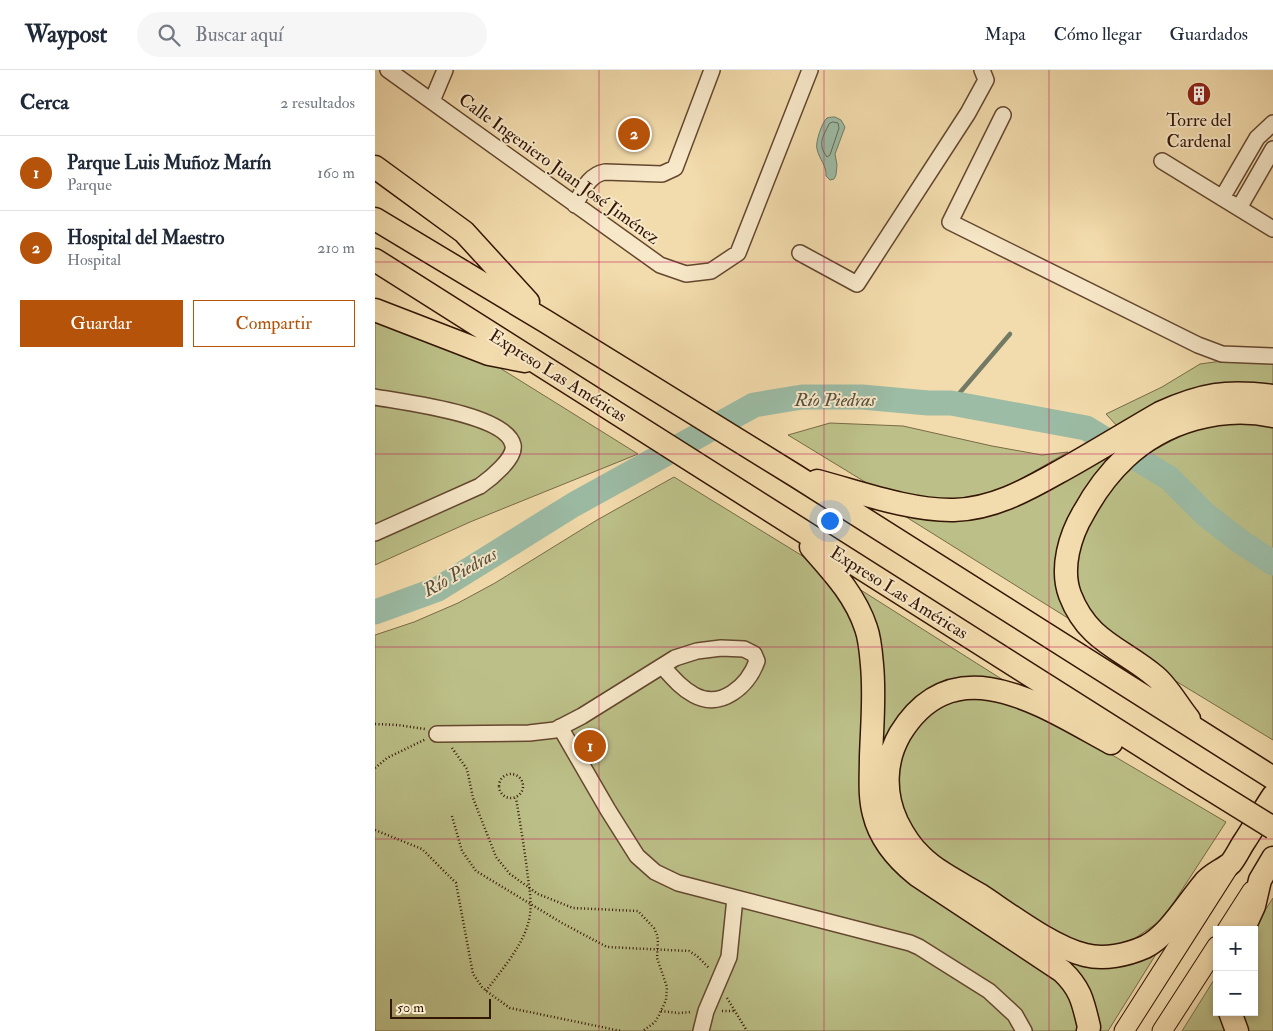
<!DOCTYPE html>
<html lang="es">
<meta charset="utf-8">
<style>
:root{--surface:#fff;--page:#f6f6f7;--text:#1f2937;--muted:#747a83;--line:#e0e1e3;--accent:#b45309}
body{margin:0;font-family:"IM FELL Double Pica",serif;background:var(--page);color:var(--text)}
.controls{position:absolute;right:15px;bottom:15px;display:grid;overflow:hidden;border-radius:0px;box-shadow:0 2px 8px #0003}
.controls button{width:45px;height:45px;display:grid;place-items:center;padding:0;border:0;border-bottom:1px solid var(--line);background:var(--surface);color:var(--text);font:25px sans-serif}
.scale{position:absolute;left:15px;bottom:12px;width:101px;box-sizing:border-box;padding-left:5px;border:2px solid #341605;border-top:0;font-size:14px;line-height:18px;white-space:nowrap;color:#341605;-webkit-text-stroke:4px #f7e8c9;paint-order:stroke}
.you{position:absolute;left:454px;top:450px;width:18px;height:18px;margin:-12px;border:4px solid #fff;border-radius:50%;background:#1a73e8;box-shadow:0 0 0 8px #1a73e833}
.badge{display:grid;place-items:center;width:32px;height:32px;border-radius:50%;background:var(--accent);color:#fff;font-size:16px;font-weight:700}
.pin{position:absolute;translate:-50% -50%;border:2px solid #fff;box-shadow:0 1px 5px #0006}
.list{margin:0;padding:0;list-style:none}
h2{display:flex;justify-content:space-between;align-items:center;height:65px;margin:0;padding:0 20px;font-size:21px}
h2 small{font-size:16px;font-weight:400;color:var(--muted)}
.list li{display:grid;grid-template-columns:32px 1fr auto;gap:15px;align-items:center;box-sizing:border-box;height:75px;padding:0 20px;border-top:1px solid var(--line)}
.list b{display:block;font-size:19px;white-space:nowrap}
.list p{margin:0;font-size:16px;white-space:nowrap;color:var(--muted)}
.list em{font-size:16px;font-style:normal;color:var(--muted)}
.actions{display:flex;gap:10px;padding:15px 20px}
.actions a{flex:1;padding:11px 0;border:1px solid var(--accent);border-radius:0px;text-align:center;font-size:18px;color:var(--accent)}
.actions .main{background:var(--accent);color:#fff}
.icon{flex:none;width:28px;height:28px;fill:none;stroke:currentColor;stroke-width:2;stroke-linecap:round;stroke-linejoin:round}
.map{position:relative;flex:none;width:898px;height:961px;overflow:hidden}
header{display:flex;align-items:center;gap:30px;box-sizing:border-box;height:70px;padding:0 25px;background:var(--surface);border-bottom:1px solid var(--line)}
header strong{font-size:24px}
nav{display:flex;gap:28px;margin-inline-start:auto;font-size:18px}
.search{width:350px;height:45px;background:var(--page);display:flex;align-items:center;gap:12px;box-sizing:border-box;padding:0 18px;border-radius:28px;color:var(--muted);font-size:19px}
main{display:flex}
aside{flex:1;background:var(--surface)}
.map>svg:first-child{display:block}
.green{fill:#bcc088;stroke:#786b46}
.water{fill:#9cbca5;stroke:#727a65}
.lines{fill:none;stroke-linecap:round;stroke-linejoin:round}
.shore{stroke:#686955;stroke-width:1}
.stream{stroke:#727a65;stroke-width:4.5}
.river{stroke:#9cbca5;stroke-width:25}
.minor-casing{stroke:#64472f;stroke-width:18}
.major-casing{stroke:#341605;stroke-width:21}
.highway-casing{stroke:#341605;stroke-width:25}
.path{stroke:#341605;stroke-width:2.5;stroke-dasharray:1 2.5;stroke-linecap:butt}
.minor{stroke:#f7e8c9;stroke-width:15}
.major{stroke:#f2dbac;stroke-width:19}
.highway{stroke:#f2dbac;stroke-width:22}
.highway-bridge-casing{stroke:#341605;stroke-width:25;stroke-linecap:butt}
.highway-bridge{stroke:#f2dbac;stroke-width:22}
.grid{fill:none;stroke:#c2185b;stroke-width:1;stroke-opacity:0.55}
.labels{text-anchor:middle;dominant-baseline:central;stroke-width:4;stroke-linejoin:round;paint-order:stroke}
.poi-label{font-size:18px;fill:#341605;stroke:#f7e8c9}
.street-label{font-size:18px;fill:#341605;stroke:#f7e8c9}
.water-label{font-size:19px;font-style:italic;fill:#58503d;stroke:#f7e8c9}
</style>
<header>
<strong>Waypost</strong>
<div class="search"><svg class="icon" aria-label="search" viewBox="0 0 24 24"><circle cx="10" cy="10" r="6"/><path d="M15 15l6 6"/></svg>Buscar aquí</div>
<nav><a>Mapa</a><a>Cómo llegar</a><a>Guardados</a></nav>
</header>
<main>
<aside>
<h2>Cerca<small>2 resultados</small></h2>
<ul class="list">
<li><span class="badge">1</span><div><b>Parque Luis Muñoz Marín</b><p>Parque</p></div><em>160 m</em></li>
<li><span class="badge">2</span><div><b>Hospital del Maestro</b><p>Hospital</p></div><em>210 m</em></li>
</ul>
<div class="actions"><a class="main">Guardar</a><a>Compartir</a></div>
</aside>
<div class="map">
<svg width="898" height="961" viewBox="0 0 898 961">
<rect width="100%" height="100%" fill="#f2dbac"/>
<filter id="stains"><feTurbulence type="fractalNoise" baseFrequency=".004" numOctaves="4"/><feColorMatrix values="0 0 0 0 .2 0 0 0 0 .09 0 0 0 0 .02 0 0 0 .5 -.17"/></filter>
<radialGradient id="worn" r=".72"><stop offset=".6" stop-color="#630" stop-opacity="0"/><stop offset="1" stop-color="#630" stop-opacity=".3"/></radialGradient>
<path class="green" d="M0 245 104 285 263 384 95 452 0 495Z
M854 290 898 291V317L743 357 731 344 787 317 825 294Z
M898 351V489L860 464 835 445 805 414 772 390 770 385 813 362 841 352Z
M455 353 528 356 617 376 667 385 693 382 625 421 577 431 525 426 500 418 413 365Z
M726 388 733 392 707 425 696 550 520 440 551 444Z
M760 396C790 400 817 438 840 456 858 471 878 484 898 497V670L751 581 720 555 701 520 700 489 710 454 739 414Z
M299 407 426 485 461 516 486 567 492 596 488 719 680 906C691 922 704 940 703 961H0V565L39 552 83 533 120 513 222 450Z
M481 517 636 615 599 609 504 681Z
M591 625 647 632 851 752 788 849 759 869 741 875 722 877 687 866 546 777 527 740 522 702 528 675 545 649 569 632Z
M898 828V961H871L863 942H879V860H877Z
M788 873 733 961H719L686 884Z
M842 905V942H848L853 961H807Z"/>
<path class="water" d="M460 47 466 50 470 57 460 84 462 95 461 105 459 109 455 110 451 106C452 96 444 89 442 79 440 73 447 52 452 48 455 47 458 47 460 47Z"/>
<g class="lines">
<path class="shore" d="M458 52 463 53 464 58 455 85 452 87C442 74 448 67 454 54Z"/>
<path class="stream" d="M576 333 635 264"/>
<path class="river" d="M0 542 63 519 198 435 379 335 427 327H487L553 333H576L711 358 794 408 831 445 866 472 898 493"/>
<g class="minor-casing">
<path id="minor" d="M13 0 285 195 311 204 336 201 363 183 435 0
M57 31 70 0
M628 45 575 152 823 275 847 284 898 286
M787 91 898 159
M847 128 882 68 898 53
M200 135C208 121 213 105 230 102L287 104 300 98 337 0
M864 138 898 79
M425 183 482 214 593 43 611 10 607 0
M0 327C27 332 131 344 138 375 141 388 115 409 105 416L0 463
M185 657 233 740 262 786 280 802 303 813 535 873 544 877 614 921 640 945 649 961
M62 664 154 663 180 660 207 646 300 588 322 581 346 578 369 579 379 584 382 591C373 616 346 640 319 625 306 618 297 607 287 596
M326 961 331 941 354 887 360 828"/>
</g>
<g class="major-casing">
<path id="major" d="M852 860 877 821
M749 961 855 795
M787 961 842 876"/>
</g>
<g class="highway-casing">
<path id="highway" d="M0 97 89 162 153 232
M0 149 170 251 421 406 898 708
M0 190 819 709
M0 240 114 284 150 291
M442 411C484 422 535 441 579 440 617 439 650 421 682 403 717 384 750 363 785 343 827 324 851 320 898 326
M436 477C458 502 480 525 491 558 495 569 496 583 497 595 500 626 497 656 496 687 496 706 494 726 499 744 505 769 522 789 542 805L687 901C706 919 708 932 714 957L713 961
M814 649C804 637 793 617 781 607 747 578 713 572 695 525 685 498 695 465 709 442 720 422 734 403 750 388 789 351 847 335 898 346
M736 673C669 637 580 574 525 664 509 692 509 724 522 752 528 764 536 777 546 786 562 802 585 813 605 825 634 844 677 877 710 885 729 890 752 885 770 877 794 865 812 833 829 813 836 804 848 800 856 793 861 787 865 778 869 772 879 757 888 741 898 726
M868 860 879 836 885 810 898 788
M855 942 862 961"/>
</g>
<path class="path" d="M0 654 23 655 50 659
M77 678 92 699 98 728 121 787 135 804 163 824 198 838 263 841 279 858 282 865 283 870 282 888 292 917 291 930 284 945 280 952 268 961
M0 698 12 688 51 669
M124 716a12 12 0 1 1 24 0a12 12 0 1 1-24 0Z
M77 746 87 781 101 801 187 853 232 877 314 881 322 886 334 898
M0 760 47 779 81 813 98 904 107 917 114 923 135 938 246 961
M111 921C125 902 145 879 152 857 159 838 154 818 152 800 149 776 145 752 141 728
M352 928 372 961
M286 941 304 943 316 942
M347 941H360"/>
<use href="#minor" class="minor"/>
<use href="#major" class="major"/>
<use href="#highway" class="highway"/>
<g class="highway-bridge-casing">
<path id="highway-bridge" d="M819 709 898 758"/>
</g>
<use href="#highway-bridge" class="highway-bridge"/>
</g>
<path class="grid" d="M224 0V961M449 0V961M674 0V961M0 192H898M0 384H898M0 577H898M0 769H898"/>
<defs>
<g id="building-disc" transform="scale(1.25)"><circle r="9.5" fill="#8f2418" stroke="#f7e8c9"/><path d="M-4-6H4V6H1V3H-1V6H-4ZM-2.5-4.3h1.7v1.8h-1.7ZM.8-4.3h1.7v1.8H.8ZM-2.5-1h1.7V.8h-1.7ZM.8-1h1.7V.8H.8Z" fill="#fff"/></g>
</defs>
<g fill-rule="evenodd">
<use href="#building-disc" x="824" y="24"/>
</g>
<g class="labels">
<g class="poi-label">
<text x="824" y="50">Torre del<tspan x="824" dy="21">Cardenal</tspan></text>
</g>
<g class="street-label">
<text transform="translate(184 99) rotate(36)">Calle Ingeniero Juan José Jiménez</text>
<text transform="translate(183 306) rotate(32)">Expreso Las Américas</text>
<text transform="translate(524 523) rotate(32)">Expreso Las Américas</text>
</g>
<g class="water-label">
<text x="460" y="330">Río Piedras</text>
<text transform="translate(85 502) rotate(-29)">Río Piedras</text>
</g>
</g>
<rect width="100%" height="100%" filter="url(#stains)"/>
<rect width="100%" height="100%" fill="url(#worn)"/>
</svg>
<div class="controls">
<button>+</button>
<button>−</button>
</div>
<div class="scale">50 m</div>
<div class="you"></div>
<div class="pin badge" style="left:215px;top:676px">1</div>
<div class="pin badge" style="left:259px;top:64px">2</div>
</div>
</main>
